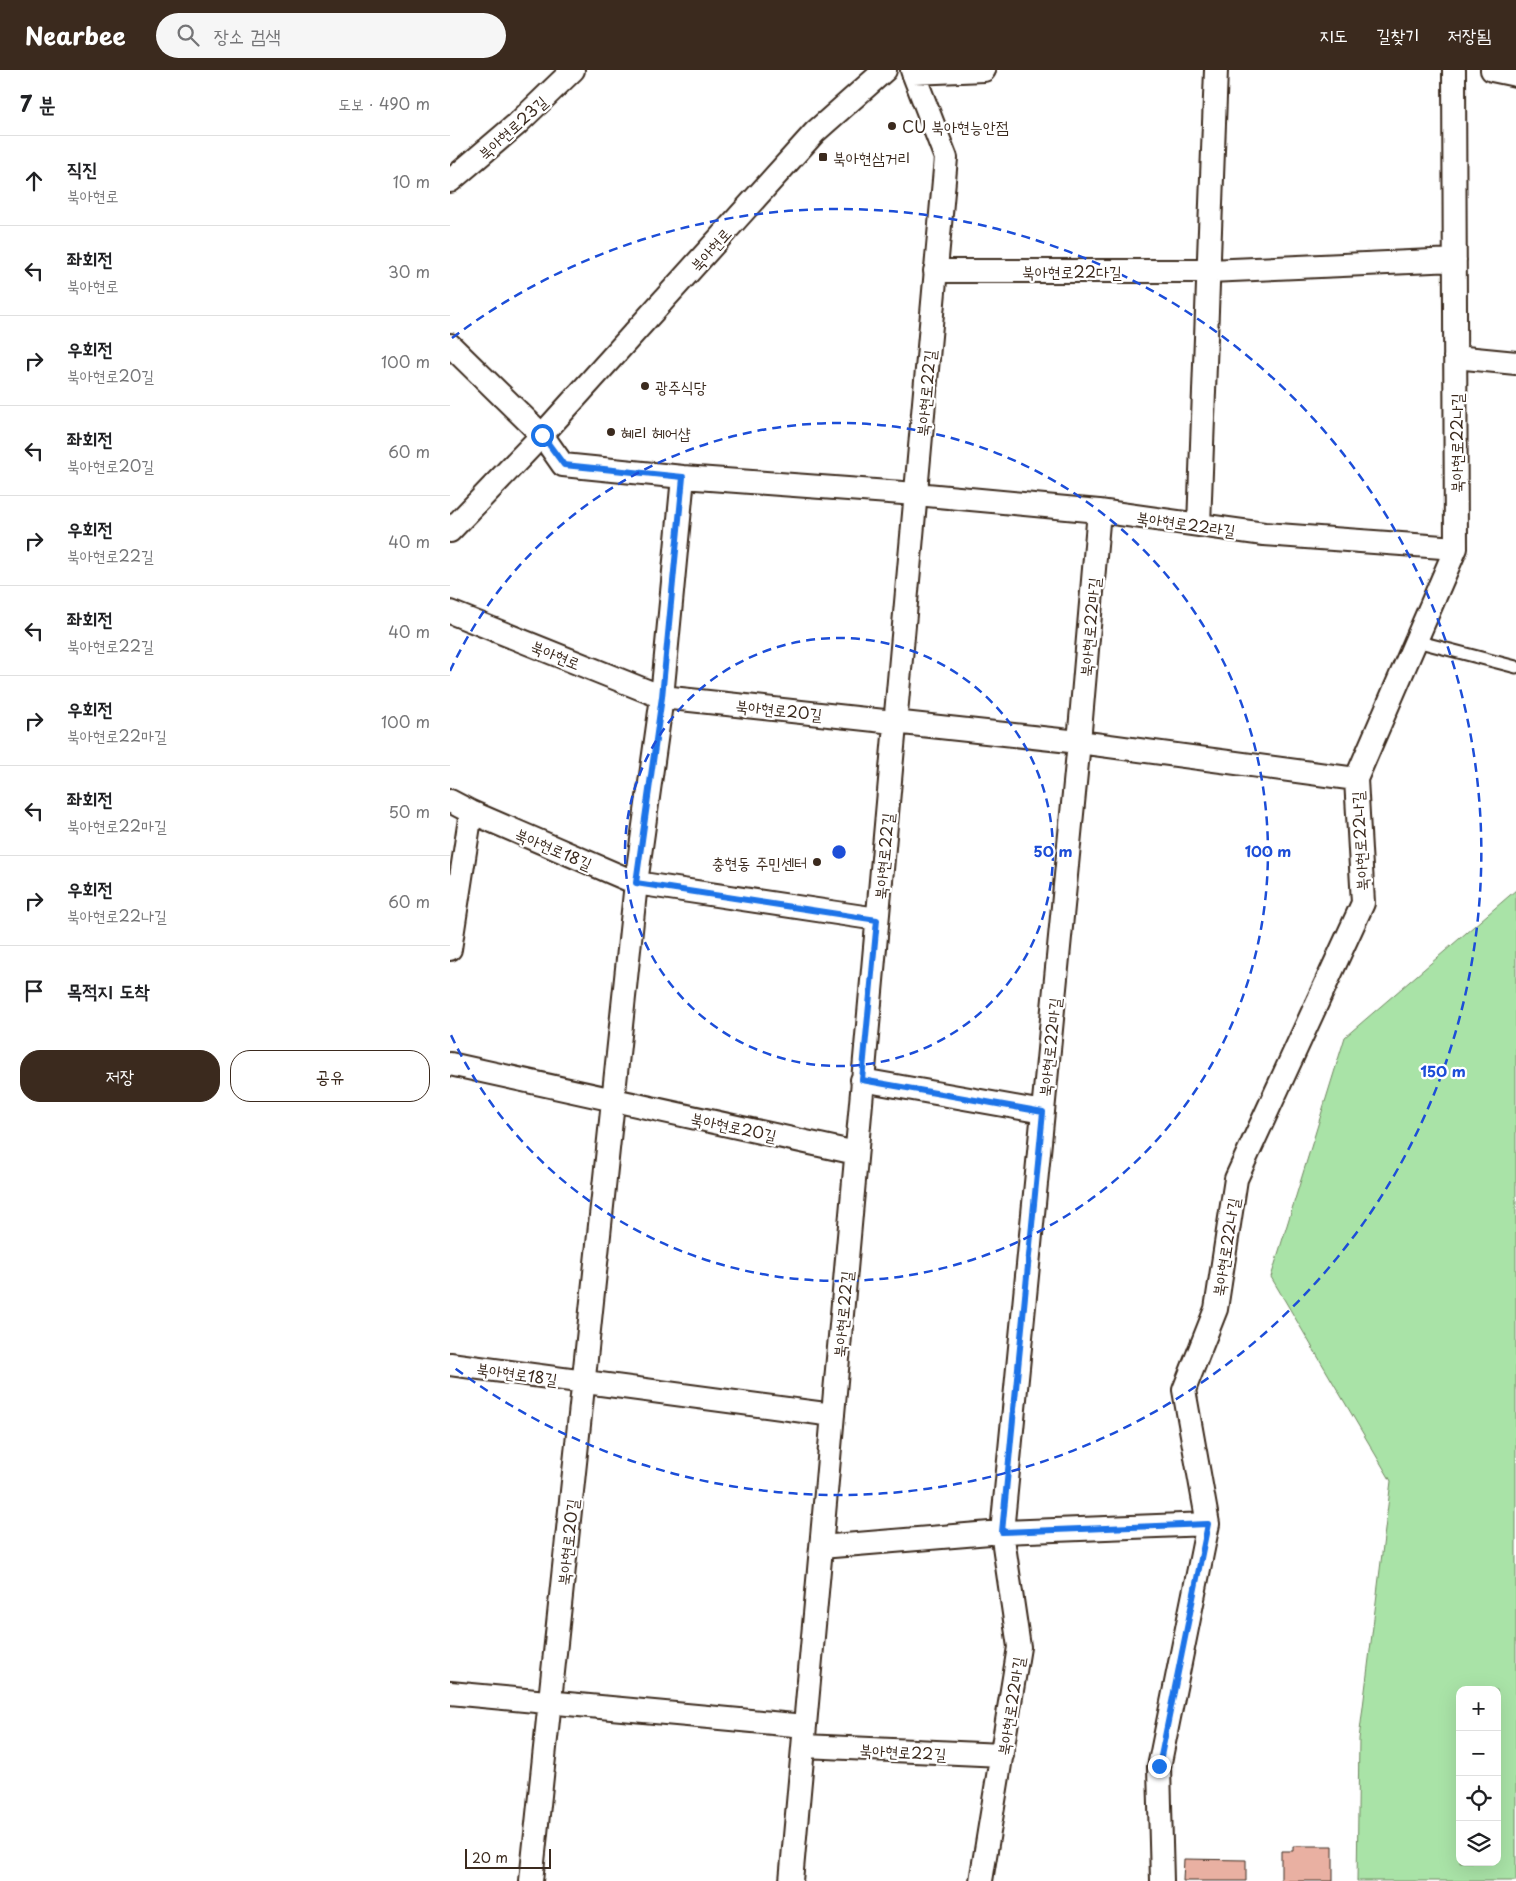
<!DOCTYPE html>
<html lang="ko">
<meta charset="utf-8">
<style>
:root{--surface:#fff;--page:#f6f6f6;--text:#202124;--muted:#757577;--line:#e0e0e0;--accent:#3b2a1e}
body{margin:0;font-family:"Playpen Sans","Poor Story",sans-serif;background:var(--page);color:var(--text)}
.controls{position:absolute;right:15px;bottom:15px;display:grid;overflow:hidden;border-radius:10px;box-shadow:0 5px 20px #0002}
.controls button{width:45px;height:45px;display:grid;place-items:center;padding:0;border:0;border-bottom:1px solid var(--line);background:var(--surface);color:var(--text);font:25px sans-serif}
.scale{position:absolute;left:15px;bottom:12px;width:86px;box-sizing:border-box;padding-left:5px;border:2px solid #3b2a1e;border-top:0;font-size:14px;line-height:18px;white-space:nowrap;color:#3b2a1e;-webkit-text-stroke:4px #fff;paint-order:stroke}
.stop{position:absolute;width:15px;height:15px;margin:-11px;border:4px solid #1a73e8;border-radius:50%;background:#fff}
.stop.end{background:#1a73e8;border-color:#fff;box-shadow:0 1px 5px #0008}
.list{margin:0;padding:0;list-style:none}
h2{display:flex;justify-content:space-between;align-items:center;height:65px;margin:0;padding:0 20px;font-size:21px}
h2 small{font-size:16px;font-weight:400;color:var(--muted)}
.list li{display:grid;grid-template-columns:32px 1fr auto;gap:15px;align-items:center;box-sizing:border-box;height:90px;padding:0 20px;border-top:1px solid var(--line)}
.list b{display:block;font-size:19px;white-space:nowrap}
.list p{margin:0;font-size:16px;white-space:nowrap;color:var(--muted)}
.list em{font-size:16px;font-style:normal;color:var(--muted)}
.actions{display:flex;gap:10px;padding:15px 20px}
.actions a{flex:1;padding:11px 0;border:1px solid var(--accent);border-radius:20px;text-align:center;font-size:18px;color:var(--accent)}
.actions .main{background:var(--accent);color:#fff}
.icon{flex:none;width:28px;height:28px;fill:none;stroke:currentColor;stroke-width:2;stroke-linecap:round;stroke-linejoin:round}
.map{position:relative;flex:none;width:1066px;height:1811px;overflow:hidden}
header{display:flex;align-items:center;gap:30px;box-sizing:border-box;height:70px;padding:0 25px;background:var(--accent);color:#fff}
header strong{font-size:24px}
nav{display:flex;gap:28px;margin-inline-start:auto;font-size:18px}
.search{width:350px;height:45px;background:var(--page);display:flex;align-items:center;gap:12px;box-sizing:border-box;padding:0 18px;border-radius:28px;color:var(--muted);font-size:19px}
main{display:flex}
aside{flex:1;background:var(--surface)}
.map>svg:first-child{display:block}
.green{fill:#a9e3a7;stroke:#728662;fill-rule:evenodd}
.building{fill:#e9b0a2;stroke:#3b2a1e}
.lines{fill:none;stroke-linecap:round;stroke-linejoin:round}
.service-casing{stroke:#3b2a1e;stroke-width:15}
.minor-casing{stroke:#3b2a1e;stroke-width:26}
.service{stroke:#fff;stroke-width:11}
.minor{stroke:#fff;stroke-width:22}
.route{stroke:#1a73e8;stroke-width:6}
.ring{fill:none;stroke:#1d4ed8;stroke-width:2.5;stroke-dasharray:9 6}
.poi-dot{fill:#3b2a1e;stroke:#fff;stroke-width:2}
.labels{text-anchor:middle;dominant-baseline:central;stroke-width:4.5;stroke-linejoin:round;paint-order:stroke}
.poi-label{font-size:16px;fill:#3b2a1e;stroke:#fff;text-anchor:start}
.street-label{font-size:16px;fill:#3b2a1e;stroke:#fff}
.centre{fill:#1d4ed8;stroke:#fff;stroke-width:2.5}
.ring-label{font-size:15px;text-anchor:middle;font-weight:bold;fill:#1d4ed8;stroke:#fff;stroke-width:4.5;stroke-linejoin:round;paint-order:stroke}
</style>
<header>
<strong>Nearbee</strong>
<div class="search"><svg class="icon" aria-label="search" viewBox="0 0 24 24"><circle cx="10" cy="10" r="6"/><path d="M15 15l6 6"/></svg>장소 검색</div>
<nav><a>지도</a><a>길찾기</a><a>저장됨</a></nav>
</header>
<main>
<aside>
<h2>7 분<small>도보 · 490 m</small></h2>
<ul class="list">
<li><svg class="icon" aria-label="ahead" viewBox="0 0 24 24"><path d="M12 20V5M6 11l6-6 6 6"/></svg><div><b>직진</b><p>북아현로</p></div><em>10 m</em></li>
<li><svg class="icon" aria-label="left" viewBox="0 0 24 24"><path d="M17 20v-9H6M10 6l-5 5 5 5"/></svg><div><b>좌회전</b><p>북아현로</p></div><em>30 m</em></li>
<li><svg class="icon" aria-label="right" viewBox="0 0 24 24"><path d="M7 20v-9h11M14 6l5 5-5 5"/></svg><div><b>우회전</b><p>북아현로20길</p></div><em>100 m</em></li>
<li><svg class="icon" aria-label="left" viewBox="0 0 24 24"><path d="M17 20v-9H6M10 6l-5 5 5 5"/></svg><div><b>좌회전</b><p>북아현로20길</p></div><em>60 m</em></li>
<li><svg class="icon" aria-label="right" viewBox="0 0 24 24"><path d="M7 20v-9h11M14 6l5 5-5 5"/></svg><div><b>우회전</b><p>북아현로22길</p></div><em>40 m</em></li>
<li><svg class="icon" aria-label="left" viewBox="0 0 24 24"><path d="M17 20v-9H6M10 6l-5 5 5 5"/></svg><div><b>좌회전</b><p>북아현로22길</p></div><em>40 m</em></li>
<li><svg class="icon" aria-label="right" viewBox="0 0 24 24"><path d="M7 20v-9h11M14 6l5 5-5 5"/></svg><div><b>우회전</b><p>북아현로22마길</p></div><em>100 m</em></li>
<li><svg class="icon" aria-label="left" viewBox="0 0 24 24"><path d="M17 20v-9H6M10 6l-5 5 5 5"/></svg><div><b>좌회전</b><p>북아현로22마길</p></div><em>50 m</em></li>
<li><svg class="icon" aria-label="right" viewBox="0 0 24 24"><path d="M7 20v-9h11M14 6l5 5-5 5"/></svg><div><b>우회전</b><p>북아현로22나길</p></div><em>60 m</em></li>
<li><svg class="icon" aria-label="arrive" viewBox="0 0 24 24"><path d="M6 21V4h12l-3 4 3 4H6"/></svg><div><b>목적지 도착</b></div></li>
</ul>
<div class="actions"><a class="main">저장</a><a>공유</a></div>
</aside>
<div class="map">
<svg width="1066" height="1811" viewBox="0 0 1066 1811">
<rect width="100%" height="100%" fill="#fff"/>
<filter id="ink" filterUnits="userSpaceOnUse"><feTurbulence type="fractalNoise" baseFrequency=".02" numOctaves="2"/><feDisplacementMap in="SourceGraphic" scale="10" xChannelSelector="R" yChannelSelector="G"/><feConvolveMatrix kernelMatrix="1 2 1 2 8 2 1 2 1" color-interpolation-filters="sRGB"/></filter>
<g filter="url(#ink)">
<path class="green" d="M1066 820V1811H907L909 1669 941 1411 821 1207 895 967ZM1010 1620H1047V1792H1010Z"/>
<path class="building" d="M843 1776H883V1811H831V1781H843Z
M734 1789 796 1790V1811H733Z"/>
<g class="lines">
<g class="service-casing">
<path id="service" d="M966 571 1066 597"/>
</g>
<g class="minor-casing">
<path id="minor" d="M1042 0 1066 5
M463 3 534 0
M0 111 67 54 123 0
M485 201H759L1005 190
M0 275 92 365 113 395 233 407 466 424 649 441 814 464 1006 478
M1005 287 1066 293
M749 455 766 0
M0 461 92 365 365 62 435 0
M0 542 212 627 629 672 906 709
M0 731 21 742 186 813 427 849
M0 879 21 742
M0 994 406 1083
M412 1010 593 1042
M0 1294 383 1345
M371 1477 552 1462 758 1454
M0 1623 355 1656
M354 1676 552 1685
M81 1811 186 813 212 627 233 407
M341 1811 496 88 462 0
M531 1811 569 1577 552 1462 629 672 649 441
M712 1811 709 1697 758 1454 734 1320 766 1239 786 1109 913 833 906 709 1006 478 1004 0"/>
</g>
<use href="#service" class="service"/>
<use href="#minor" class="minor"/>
</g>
</g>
<g class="lines" filter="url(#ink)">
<path class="route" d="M92 365 114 395 233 407 212 627 186 813 427 850 412 1010 593 1042 552 1462 758 1454 709 1696"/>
</g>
<g class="ring">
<circle cx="389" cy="782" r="214"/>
<path d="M0 601A429 429 0 1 1 0 963"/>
<path d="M2 268A643 643 0 1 1 2 1296"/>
</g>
<g class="poi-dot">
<circle cx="442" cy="56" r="5"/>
<rect x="368" y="82" width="10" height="10" rx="2.5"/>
<circle cx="195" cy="316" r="5"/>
<circle cx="161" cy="362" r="5"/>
<circle cx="367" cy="792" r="5"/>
</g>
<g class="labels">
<g class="poi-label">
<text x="452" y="56">CU 북아현능안점</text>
<text x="383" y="87">북아현삼거리</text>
<text x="205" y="316">광주식당</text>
<text x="171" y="362">혜리 헤어샵</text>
<text x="357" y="792" text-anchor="end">충현동 주민센터</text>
</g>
<g class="street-label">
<text transform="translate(62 57) rotate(-42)">북아현로23길</text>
<text transform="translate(260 179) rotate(-48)">북아현로</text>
<text x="622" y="201">북아현로22다길</text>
<text transform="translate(475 323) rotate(-85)">북아현로22길</text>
<text transform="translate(1006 373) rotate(-90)">북아현로22나길</text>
<text transform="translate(736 453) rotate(8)">북아현로22라길</text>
<text transform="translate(639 557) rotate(-85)">북아현로22마길</text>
<text transform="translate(106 584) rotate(22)">북아현로</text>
<text transform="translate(329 639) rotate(6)">북아현로20길</text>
<text transform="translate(909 771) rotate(-93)">북아현로22나길</text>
<text transform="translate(104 778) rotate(23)">북아현로18길</text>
<text transform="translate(433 786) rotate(-85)">북아현로22길</text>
<text transform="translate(599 977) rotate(-84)">북아현로22마길</text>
<text transform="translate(284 1056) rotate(12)">북아현로20길</text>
<text transform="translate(775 1177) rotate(-81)">북아현로22나길</text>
<text transform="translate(392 1244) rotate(-85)">북아현로22길</text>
<text transform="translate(67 1303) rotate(8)">북아현로18길</text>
<text transform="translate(117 1472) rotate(-84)">북아현로20길</text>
<text transform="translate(560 1636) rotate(-81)">북아현로22마길</text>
<text transform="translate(453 1681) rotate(3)">북아현로22길</text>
</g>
</g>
<circle cx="389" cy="782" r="8" class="centre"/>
<g class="ring-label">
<text x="603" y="787">50 m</text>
<text x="818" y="787">100 m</text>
<text x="993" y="1007">150 m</text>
</g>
</svg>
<div class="controls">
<button>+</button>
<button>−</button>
<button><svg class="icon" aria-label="locate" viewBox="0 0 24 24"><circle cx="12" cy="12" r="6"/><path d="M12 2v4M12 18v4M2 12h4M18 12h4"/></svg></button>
<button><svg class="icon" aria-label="layers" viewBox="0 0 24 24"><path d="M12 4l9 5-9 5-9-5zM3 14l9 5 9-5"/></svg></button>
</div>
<div class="scale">20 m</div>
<div class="stop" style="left:92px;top:365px"></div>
<div class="stop end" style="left:709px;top:1696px"></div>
</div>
</main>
